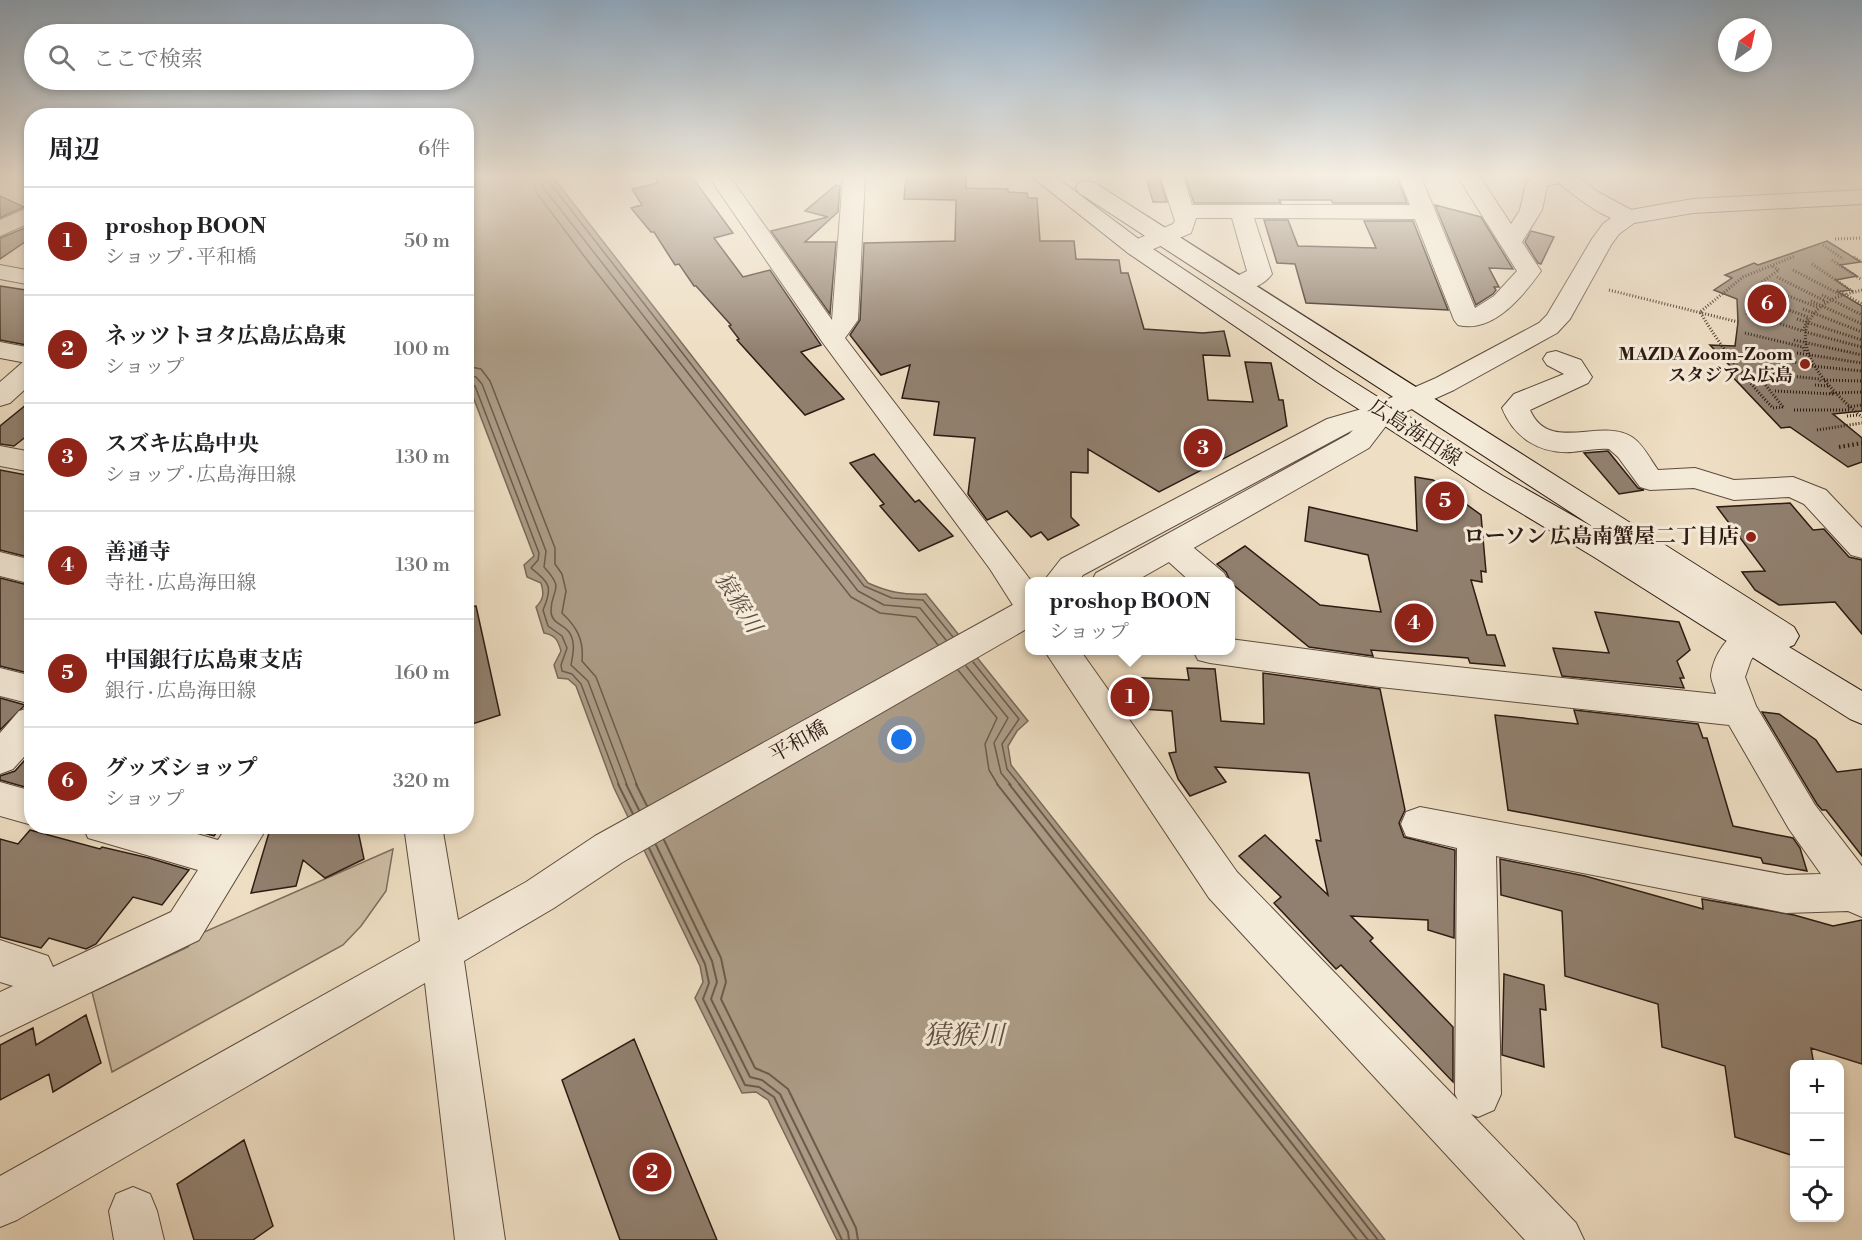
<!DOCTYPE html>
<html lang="ja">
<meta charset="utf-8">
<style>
:root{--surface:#fff;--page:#f2f2f2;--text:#202124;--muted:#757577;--line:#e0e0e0;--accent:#8f2418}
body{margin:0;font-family:"Libre Bodoni","Noto Serif JP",serif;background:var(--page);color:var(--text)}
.controls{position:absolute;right:18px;bottom:18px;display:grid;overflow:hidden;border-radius:12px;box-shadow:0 3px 9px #0003}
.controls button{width:54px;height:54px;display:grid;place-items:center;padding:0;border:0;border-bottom:2px solid var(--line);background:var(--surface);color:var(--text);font:30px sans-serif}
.compass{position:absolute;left:1718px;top:18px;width:54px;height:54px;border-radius:50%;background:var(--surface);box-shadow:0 3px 9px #0003;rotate:33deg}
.you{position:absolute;left:902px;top:740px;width:21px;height:21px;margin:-15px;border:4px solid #fff;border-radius:50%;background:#1a73e8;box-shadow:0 0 0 9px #1a73e833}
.badge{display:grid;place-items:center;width:39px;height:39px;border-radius:50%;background:var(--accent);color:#fff;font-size:20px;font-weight:700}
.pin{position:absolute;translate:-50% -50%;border:3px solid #fff;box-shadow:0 2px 6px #0006}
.popup{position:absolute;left:1025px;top:577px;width:210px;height:78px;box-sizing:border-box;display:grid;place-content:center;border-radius:12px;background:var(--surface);filter:drop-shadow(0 2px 4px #0005);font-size:20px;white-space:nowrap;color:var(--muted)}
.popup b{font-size:22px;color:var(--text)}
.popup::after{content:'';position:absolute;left:50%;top:100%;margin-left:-12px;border:12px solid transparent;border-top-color:var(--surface)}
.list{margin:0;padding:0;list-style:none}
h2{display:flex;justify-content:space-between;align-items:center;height:78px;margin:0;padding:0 24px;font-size:26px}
h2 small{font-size:20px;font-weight:400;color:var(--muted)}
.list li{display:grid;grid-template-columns:39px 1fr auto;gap:18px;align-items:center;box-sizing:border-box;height:108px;padding:0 24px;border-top:2px solid var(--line)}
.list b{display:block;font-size:22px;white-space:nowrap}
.list p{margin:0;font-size:20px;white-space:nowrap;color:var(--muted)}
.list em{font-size:20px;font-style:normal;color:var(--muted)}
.icon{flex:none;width:33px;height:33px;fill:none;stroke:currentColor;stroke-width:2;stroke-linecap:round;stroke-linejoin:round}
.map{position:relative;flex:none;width:1862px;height:1240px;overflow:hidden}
.search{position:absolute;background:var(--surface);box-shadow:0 3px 9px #0003;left:24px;top:24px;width:450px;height:66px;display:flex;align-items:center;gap:15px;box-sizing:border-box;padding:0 21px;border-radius:33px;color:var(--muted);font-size:22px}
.panel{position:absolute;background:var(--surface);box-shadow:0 3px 9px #0003;left:24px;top:108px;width:450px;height:726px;border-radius:24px}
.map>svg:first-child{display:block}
.green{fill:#cdbda5;stroke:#7d6c5c;stroke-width:1.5}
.water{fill:#ac9c87;stroke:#796859;stroke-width:1.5}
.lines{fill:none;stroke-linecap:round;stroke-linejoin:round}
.shore-far1{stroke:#6c5c4d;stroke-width:1.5}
.shore{stroke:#6c5c4d;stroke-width:2}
.building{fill:#91806f;stroke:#2d1b13;stroke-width:1.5}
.minor-casing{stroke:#5d4c3f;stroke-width:2}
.tertiary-casing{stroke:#5d4c3f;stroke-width:2}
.secondary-casing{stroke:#2d1b13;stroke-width:2}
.path-far1{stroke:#2d1b13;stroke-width:3;stroke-dasharray:1 2;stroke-linecap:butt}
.path{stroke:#2d1b13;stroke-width:4;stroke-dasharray:1.5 3;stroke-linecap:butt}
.minor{fill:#f4ead8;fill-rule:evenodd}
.tertiary{fill:#f4ead8;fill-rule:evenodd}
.secondary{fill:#f4ead8;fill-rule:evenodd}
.poi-dot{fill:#8f2418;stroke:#f4ead8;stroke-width:2}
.labels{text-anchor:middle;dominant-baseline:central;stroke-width:6;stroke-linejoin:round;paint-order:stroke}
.far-poi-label{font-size:18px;font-weight:bold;fill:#2d1b13;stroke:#f4ead8;text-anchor:end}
.street-label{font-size:21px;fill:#2d1b13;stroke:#f4ead8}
.poi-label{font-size:21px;font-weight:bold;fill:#2d1b13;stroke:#f4ead8;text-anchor:end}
.water-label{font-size:22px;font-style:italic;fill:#604f41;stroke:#f4ead8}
.near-water-label{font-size:27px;font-style:italic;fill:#604f41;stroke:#f4ead8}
</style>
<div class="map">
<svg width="1862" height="1240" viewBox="0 0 1862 1240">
<rect width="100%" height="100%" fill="#eedec3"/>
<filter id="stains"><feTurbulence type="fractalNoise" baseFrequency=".00333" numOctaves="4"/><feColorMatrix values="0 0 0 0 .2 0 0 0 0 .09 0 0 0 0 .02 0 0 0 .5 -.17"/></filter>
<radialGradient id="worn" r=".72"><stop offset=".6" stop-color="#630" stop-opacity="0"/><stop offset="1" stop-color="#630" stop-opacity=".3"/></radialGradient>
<path class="green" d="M393 849 386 891 361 926 343 945 112 1072 92 992 188 947 195 936Z"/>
<path class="water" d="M467 177H553L868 583C888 592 903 595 926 594L1028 721 1017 731 1008 746 1011 765 1385 1240H837L768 1100 756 1092 742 1093 695 998 703 982 700 966 614 788 576 686 568 679 558 678 554 665 561 651C558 640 555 635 544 633L536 607C544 599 544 593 541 583L527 577 524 565 534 556 467 381Z"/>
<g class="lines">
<path class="shore-far1" d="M532 177 536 192 587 260 851 597 880 613 916 617 938 645
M541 177 543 187 858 591 884 605 920 608 946 640
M548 177 550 183 864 586 892 598 923 600 953 637
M466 366 481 369 490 381 555 548V564L562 574 566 591 562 613C577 627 584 640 582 661L596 677 637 785
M466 375 476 377 482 384 546 551 544 567C566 591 551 588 551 611 551 623 563 624 569 632 576 642 573 654 571 665L588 681 627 785
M466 382 475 386 539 553 538 560 531 568C550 583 553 587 543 610L548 626 562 636 567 648 561 665 562 671 572 674 581 684 619 785
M973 662 1019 719 1002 744 1007 769 1020 785
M966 666 1008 718 994 743 1001 773 1011 785
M958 670 997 718 985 744 989 770 998 785"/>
<path class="shore" d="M618 784 633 814
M626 784 639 810
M636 784 647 806
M997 784 1357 1240
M1009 784 1368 1240
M1019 784 1378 1240
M664 840 721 958 726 982 721 999 755 1068 769 1074 788 1089 856 1228 858 1240
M656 845 712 961 717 982 711 999 750 1077 762 1080 780 1094 848 1232 849 1240
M649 848 705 964 709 983 703 999 745 1085 759 1087 774 1097 842 1240"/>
</g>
<path class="building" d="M655 177H692L733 233 714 238 743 277 770 270 821 345 801 352 844 399 805 415 737 340 739 339 729 326 731 325 696 286H694L679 264 675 265 654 232H651L631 208 642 205 632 189 658 183Z
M906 177H966V188L1008 189V192L1027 193 1028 198H1037L1040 241H1074L1076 259 1119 260 1121 273H1128L1144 329 1203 333 1224 331 1230 356 1203 355 1208 400 1253 402 1245 362 1271 363 1279 400H1283L1287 426 1159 492 1088 449V473L1071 472V517L1079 525 1048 540 1041 532 1031 537 1007 511 987 520 968 494 975 438 934 435 939 402 902 398 910 365 881 375 850 335 860 320 864 243 955 241 956 200 904 199Z
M1146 177H1159L1167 202H1153Z
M1185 177H1397L1407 203H1333L1331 200H1279L1281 203H1194Z
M836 185 840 186 838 212 805 242H836L830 314 771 231 828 217 805 211Z
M0 196 24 207 0 218Z
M1435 205 1481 217 1513 269 1489 268 1499 287H1494L1496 290 1493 294 1476 305Z
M1264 220H1288L1298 246 1376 248 1364 221H1413L1448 310 1306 303 1295 264 1277 263Z
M32 225V237L0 259V238Z
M1531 231 1554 237 1541 264 1538 263 1525 242Z
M1827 241 1861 262 1840 265 1857 276 1836 280 1850 290 1838 292 1862 306V411L1833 414 1862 438V462L1848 467 1790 427 1781 428 1726 370H1734L1710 345 1735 346 1738 322 1737 299 1714 290 1732 278 1725 275 1754 263 1758 265Z
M0 286 32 291V346L0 340Z
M32 400V432L14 446 0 444V426Z
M1608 451 1638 488 1644 490 1619 494 1584 453Z
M874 454 915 502 919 500 953 536 919 551 880 506 884 504 850 463Z
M0 470 32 476V558L0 550Z
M1415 477 1433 480 1481 515 1486 572 1481 571 1482 582 1471 580 1487 635H1495L1505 666 1470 663 1468 658 1371 650 1373 656 1309 647 1231 583 1226 572 1217 564 1245 546 1320 605 1381 612 1368 555 1305 541 1309 507 1417 531Z
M1790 503 1813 530 1824 529 1849 557 1862 560V634L1835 602 1779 605 1755 590 1742 572 1765 571 1717 507Z
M0 578 32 586V674L0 666Z
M476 606 500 715 466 726V607Z
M1595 612 1679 622 1690 650 1677 661 1684 678H1680L1684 688 1562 676 1553 648 1609 653Z
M1187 668 1215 669 1221 721 1264 724 1263 673 1380 689 1405 810 1399 823 1404 837 1455 850 1454 938 1428 930V920L1351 916 1373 938 1370 941 1453 1027V1082L1341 965 1336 969 1274 903 1281 897 1239 856 1265 835 1328 895 1316 840 1321 841 1309 773 1215 767 1226 782 1190 796 1178 779 1169 753 1176 752 1172 711 1127 708 1125 677 1189 680Z
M0 698 25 705 0 730Z
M1574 710 1698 724 1703 738H1707L1733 826 1793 838 1800 848 1807 871 1763 863 1761 858 1508 810 1495 715 1578 724Z
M1762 712 1779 714 1816 740 1837 772 1862 769V856L1826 810H1822L1817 804Z
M32 752V789L0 780V776L15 771Z
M179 826H221L214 836Z
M271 826H357L364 859 325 878 303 860 296 886 251 893Z
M30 830 100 849 102 847 149 858 189 870 162 905 133 897 96 944 86 949 49 938 41 948 0 937V839L18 844Z
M1500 859 1585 876 1703 909 1702 899 1794 915 1833 926 1862 920V1064L1811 1048 1814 1065H1794V1156L1735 1137 1725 1066 1662 1047 1658 1004 1565 976 1562 911 1501 895Z
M1504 974 1544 985 1546 1010 1540 1009 1544 1067 1502 1055Z
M86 1015 101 1063 53 1092 49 1074 0 1100V1045L33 1028 36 1045Z
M634 1039 717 1240H620L562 1080Z
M244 1140 273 1226 253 1240H194L177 1184Z"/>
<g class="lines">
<g class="minor-casing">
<path id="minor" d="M709 177H730L832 320 843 177H865L858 320 845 338 1032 582H1030V616L1018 613 990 569 823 343Z
M1161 177H1183L1192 205H1410L1399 177H1421L1475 308 1494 296 1517 271 1458 177H1480L1511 224 1520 210 1526 183 1532 177H1578L1598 192 1635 212 1638 217 1635 222C1613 227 1576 197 1559 183L1547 186 1542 210 1522 242 1541 271C1523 296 1493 334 1458 325L1454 320 1415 219 1254 218 1272 274C1264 286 1243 294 1229 290L1226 285 1229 280 1247 271 1232 218H1196L1191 233 1144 253 1136 255 1128 253 1124 248 1128 243 1173 224 1175 221Z
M0 265 32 271V285L0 279Z
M0 342 32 348V364L0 358Z
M1556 351 1581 360 1592 377 1588 383 1530 410C1549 454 1600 417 1632 437 1643 444 1650 459 1658 470L1695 468 1734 480 1793 477 1826 490 1862 528V558L1851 555 1804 504 1789 497 1734 500 1694 488 1650 490 1640 487 1618 457 1609 449C1596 448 1584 451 1572 452 1540 454 1514 438 1502 408L1514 394 1564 374 1547 365 1543 359 1547 353Z
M0 446 32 452V472L0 466Z
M1171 535 1182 538 1224 573 1229 582H1191L1160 554 1155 546 1160 538Z
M0 552 32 560V584L0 576Z
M1748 627 1760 631 1765 640 1751 660 1745 677 1756 706 1815 805 1862 866V917L1848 911 1786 913 1496 856 1501 1094 1494 1110 1478 1117 1471 1114 1576 1223 1584 1240H1525L1209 898 1044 650H1080L1237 872 1458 1100 1455 1094 1457 848 1406 836 1401 824 1406 812 1420 807 1786 875 1821 874 1789 829 1729 725 1380 687 1210 663 1198 660 1193 650H1230V639L1380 659 1716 694C1715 688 1711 681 1711 675 1714 654 1728 633 1748 627Z
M0 668 32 676V704L0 696Z
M32 707V748L13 769 0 774V733L19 711Z
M0 782 32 791V825L0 816Z
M83 826H169L218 840 227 826H268L199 940 0 1036V992L13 986 0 982V940L48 956 53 967 171 912 198 870 88 838Z
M133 1187 150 1194 157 1211 164 1240H114L109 1211 116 1194Z"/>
</g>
<g class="tertiary-casing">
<path id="tertiary" d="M1862 190V204L1693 213 1634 223 1619 234 1611 245 1570 319 1557 333 1454 390 1392 418 1369 448 1134 582H1091L1096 573 1349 434 1353 430 1083 575 1078 582H1043L1061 559 1327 419 1372 406 1436 378 1539 323 1547 315 1592 239 1603 224 1619 212 1693 199Z
M32 206V222L0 236V220Z
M32 360V383L10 403 0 406V382L23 362Z
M1030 599V627L623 862 554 908 464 961 505 1240H455L425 983 17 1220 0 1227V1176L420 941 404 826H442L458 920 526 882 595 836 1018 602Z"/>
</g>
<g class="secondary-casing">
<path id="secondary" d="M1032 177H1056L1144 243 1335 370 1503 476 1598 530 1079 193 1076 188 1079 183 1087 181 1095 183C1327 332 1561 478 1794 627L1799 636 1794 645 1789 647 1862 691V724L1850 719 1594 557 1483 490 1317 382 1128 253Z"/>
</g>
<path class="path-far1" d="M1835 239 1862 238
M1823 245 1843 259
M1854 257 1862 262
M1832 260 1862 280
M1812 264 1852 291H1849
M1793 270 1839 294
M1777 277 1825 301 1823 302
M1762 282 1779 270 1772 266
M1763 286 1817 307
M1609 290 1738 322
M1837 290 1862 304
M1862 290C1852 293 1840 295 1831 300 1772 334 1829 390 1862 417
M1822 295 1862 315
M1811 301 1862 324
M1803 309 1862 332
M1746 313 1803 331 1808 317 1753 297
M1797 319 1862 340
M1805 332 1862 347
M1745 333 1803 347 1805 352
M1794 340 1862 355
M1797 353 1862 363
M1751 355 1811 365 1809 361
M1812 366 1862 371
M1761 373 1819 379 1822 382
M1760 378 1783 407
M1824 380 1862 381
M1815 385 1828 386
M1775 391 1833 394 1830 392
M1833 393 1862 392
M1783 407 1773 408C1745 379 1721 347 1700 312L1743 277 1795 256
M1848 407 1862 405
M1794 410H1849
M1847 416 1858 415
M1817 430 1862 423"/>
<path class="path" d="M1839 447 1862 443"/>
<use href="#minor" class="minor"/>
<use href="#tertiary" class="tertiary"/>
<use href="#secondary" class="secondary"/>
</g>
<linearGradient id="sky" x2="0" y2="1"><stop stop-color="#90aac1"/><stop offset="0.5" stop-color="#f7f0e4"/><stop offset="1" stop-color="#f7f0e4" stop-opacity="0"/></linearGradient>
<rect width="1862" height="351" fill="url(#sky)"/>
<g class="poi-dot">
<circle cx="1805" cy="364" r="6"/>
<circle cx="1751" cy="537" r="6"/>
</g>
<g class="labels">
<g class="far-poi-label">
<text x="1793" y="354">MAZDA Zoom-Zoom<tspan x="1793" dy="21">スタジアム広島</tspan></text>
</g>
<g class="street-label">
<text transform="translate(1415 433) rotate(33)">広島海田線</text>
<text transform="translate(799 742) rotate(-29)">平和橋</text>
</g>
<g class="poi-label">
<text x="1739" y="537">ローソン 広島南蟹屋二丁目店</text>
</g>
<g class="water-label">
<text transform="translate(738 603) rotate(58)">猿猴川</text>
</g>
<g class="near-water-label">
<text x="964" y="1036">猿猴川</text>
</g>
</g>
<rect width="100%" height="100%" filter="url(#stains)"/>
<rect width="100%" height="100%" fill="url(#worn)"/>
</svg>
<div class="controls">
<button>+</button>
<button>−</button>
<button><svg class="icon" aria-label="locate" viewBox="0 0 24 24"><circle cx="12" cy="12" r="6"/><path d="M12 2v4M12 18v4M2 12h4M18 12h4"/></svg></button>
</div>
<svg class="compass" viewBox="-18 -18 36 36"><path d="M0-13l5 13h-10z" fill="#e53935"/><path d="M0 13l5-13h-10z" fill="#757577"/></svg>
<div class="you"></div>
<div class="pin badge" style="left:1130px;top:697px">1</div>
<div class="popup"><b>proshop BOON</b>ショップ</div>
<div class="pin badge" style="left:652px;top:1172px">2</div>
<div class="pin badge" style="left:1203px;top:448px">3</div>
<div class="pin badge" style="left:1414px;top:623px">4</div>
<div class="pin badge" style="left:1445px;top:501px">5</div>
<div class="pin badge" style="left:1767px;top:304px">6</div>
<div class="search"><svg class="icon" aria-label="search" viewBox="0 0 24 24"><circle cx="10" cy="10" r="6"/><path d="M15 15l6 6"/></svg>ここで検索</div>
<section class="panel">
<h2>周辺<small>6件</small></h2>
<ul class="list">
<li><span class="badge">1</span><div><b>proshop BOON</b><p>ショップ · 平和橋</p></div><em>50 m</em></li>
<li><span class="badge">2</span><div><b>ネッツトヨタ広島広島東</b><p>ショップ</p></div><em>100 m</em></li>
<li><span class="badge">3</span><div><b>スズキ広島中央</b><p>ショップ · 広島海田線</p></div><em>130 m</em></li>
<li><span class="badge">4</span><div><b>善通寺</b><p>寺社 · 広島海田線</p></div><em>130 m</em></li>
<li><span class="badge">5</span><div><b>中国銀行広島東支店</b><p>銀行 · 広島海田線</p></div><em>160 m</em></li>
<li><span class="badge">6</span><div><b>グッズショップ</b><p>ショップ</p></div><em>320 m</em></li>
</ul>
</section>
</div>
